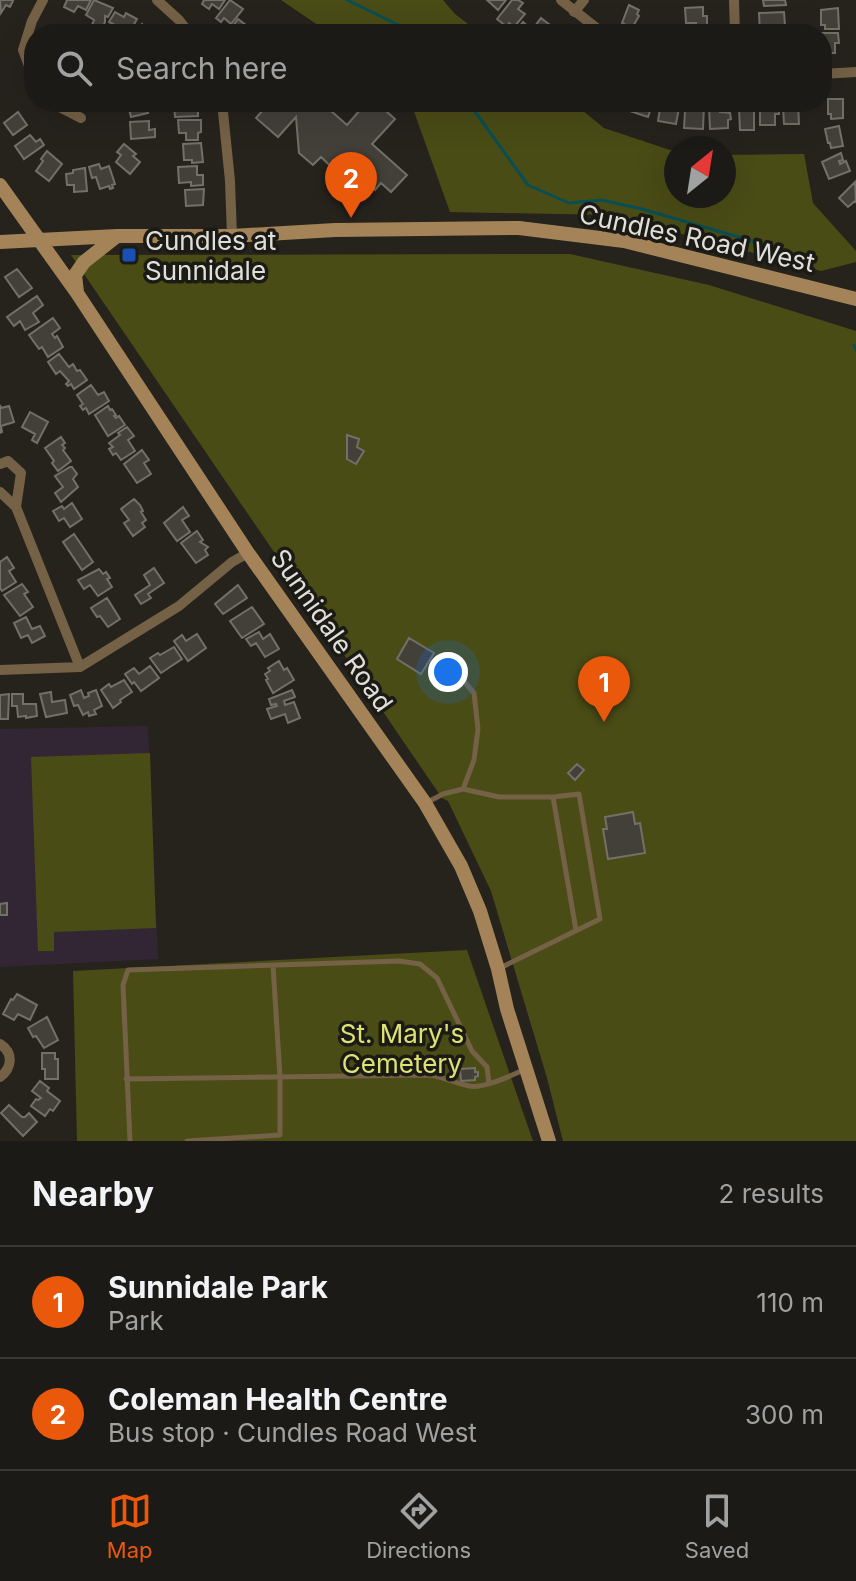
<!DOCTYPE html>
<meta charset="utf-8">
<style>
:root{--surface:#1c1a16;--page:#25231f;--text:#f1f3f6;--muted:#a0a1a1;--line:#3a3835;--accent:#ea580c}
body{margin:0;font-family:Inter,sans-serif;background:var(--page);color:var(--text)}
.compass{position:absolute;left:664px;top:136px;width:72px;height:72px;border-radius:50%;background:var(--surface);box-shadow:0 8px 32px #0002;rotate:30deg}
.you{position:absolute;left:448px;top:672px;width:28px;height:28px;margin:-20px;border:6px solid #fff;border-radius:50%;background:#1a73e8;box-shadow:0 0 0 12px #1a73e833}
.badge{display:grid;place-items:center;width:52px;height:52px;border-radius:50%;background:var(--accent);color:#fff;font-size:26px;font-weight:700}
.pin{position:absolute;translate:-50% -66px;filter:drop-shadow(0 2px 4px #0008)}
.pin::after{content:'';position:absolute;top:42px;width:28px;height:24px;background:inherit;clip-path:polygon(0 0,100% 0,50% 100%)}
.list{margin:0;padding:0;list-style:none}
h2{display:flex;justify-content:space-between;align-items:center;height:104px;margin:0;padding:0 32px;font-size:34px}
h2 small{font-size:26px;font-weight:400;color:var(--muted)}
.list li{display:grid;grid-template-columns:52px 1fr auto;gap:24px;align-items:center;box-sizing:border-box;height:112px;padding:0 32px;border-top:2px solid var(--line)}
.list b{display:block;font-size:30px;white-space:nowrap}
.list p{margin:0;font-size:26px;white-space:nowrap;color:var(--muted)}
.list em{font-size:26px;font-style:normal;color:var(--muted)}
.icon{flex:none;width:44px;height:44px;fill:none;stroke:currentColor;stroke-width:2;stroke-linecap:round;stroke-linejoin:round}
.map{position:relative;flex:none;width:856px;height:1141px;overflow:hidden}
.search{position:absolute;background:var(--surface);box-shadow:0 8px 32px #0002;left:24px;right:24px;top:24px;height:88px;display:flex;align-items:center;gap:20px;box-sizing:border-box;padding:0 28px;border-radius:32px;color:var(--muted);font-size:30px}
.sheet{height:328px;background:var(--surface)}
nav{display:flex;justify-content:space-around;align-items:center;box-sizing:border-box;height:112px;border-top:2px solid var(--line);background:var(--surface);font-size:22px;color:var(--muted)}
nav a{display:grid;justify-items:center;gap:4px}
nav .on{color:var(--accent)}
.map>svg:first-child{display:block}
.education{fill:#322634}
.green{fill:#4a4c16}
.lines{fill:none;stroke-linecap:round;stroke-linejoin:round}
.stream{stroke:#094e54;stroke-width:3}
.building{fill:#424039;stroke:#737068;stroke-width:2}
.lane{stroke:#746146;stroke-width:5}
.street{stroke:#746146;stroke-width:10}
.secondary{stroke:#a38357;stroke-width:14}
.transit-dot{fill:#1a4fb4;stroke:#1c1a14;stroke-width:3}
.labels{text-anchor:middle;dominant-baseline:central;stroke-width:7;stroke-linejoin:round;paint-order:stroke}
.street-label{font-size:26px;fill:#e1dfdb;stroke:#1c1a14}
.poi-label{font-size:26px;fill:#e1dfdb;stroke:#1c1a14;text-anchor:start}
.park-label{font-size:26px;fill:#dce273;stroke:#1c1a14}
</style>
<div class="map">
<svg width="856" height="1141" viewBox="0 0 856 1141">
<rect width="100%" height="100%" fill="#26231d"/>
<path class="education" d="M148 726 158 959 0 967V729Z"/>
<path class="green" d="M281 0H443L455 14 481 34H331Z
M408 102H572L604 128 676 152V196H724V155L804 154 813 203 856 251V262L821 271 610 215 450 212 412 106Z
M570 254 709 285 856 331V1141H563L547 1078 491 891 448 801 442 798 71 255Z
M150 753 156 928 54 932V951H38L31 757Z
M467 950 533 1141H77L73 971Z"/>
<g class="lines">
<path class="stream" d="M347 0 417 34
M468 102 528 185 569 203 601 200 642 209 773 247
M854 345 856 350"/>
</g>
<path class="building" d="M0 0H11L13 1 10 7 6 5 1 13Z
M67 0H91L86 10 78 6 74 12 64 7Z
M94 0 113 8 108 17 105 16V22L102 28 92 25 94 20 86 15Z
M204 0H225L219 9 212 4 209 9 202 4Z
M230 0 243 9 231 24 224 18 221 22 216 18Z
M487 0H506L498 10Z
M512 0H518L523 3 518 9 525 14 514 27 509 23 507 27 497 19Z
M763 0H785L786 5 764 6Z
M629 5 639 10 637 14 639 16 632 28 622 23Z
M703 7V16H707V27L696 28V23H686L685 8Z
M838 8 839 29H825V25H821V10Z
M115 12 124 17 126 13 137 19 129 34H115L119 27 109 22Z
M784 12 785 25 771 26V32L760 33 759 13Z
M541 18 550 25 543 34H518L515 32 523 22 532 30Z
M238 19 251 29 247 34H227Z
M142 24 150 31 153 34 136 32Z
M60 27 73 34H58Z
M707 30V34H684V31Z
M820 33H838L839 43H835V53H822V34Z
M828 99H843V118L831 119V114H828Z
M127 102H146L148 113 131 117Z
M182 102 198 103V116L175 117 174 104H182Z
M270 102H321L347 125 367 102H376L395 119 372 144 407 175 391 192 381 183 375 190 351 168 343 178 321 157 313 165 299 153 296 117 278 137 256 118Z
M610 102H625L622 107 617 105 614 110 607 107Z
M633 102H653L648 117 630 111Z
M661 102H673L672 106 679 108 676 124 658 121Z
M779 103V114H775V125H760V108H768V104Z
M791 103H798L799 124H784L783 107H791Z
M748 104H754V130H740L739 108H748Z
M693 105H704L703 129 684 128 685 111H692Z
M709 106H720V112L730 113 731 119 728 120V128L710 129Z
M18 112 27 125 13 135 4 123Z
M178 120H201V132L198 133V140H186V133H179Z
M149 121V130L155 129V137L131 139 130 122Z
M839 126 843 146 831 148 830 143H828L825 129Z
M30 135 36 142 40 139 44 145 24 159 15 146Z
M201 143 203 162 192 163V160H184L183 144Z
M124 144 136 154 133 156 140 162 130 174 116 162 121 155 117 152Z
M47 151 62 164 49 181 36 171 43 161 41 159Z
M841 153 843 160 839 161 840 164 846 161 850 171 829 179 822 162Z
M99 164 101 169 109 166 115 184 112 185 113 188 110 189 109 186 100 189 96 177 92 178 89 167Z
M197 166V175H203V185L191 186V182L179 183 178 167Z
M85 168 87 191 74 192V185H67L66 174 73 173V170Z
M855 182 856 202 855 201 848 207 839 198Z
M204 189 203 205 186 206 185 190Z
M17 269 32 288 19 297 5 277Z
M37 296 43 305 33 313 39 322 25 330 20 321 14 326 7 317Z
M53 318 60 328 52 334 55 338 57 336 63 347 48 357 42 347 39 349 29 335Z
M59 354 69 367 73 364 77 371 80 370 87 380 74 389 71 384 68 386 66 384 69 381 60 371 56 374 48 362Z
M91 385 98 395 104 392 109 401 89 414 86 408 83 410 80 406 83 404 77 395Z
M0 405 1 408 9 406 14 422 1 426 2 432 0 433Z
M108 406 110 410 112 409 116 415 114 416 116 418 119 416 125 425 108 436 95 415Z
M30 412 48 422 37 443 32 440 35 434 22 427Z
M127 427 134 436 128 440 135 451 121 460 116 453 113 455 109 449 113 447 109 443 120 435 118 433Z
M347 435 359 439 357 447 364 451 356 464 347 459Z
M61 437 65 443 62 445 65 448 63 450 71 461 58 471 52 463 54 461 45 448Z
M142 450 149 460 144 463 151 474 137 483 124 464Z
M70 467H72L77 474 73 479 78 487 61 502 55 493 63 487 55 476Z
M134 499 140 505 143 511 141 512 146 520 142 523 145 527 133 536 124 523 129 520 121 509Z
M72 503 82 519 70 527 64 518 59 521 53 511 62 506 64 509Z
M183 507 189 516 182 520 190 532 177 541 164 523Z
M197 531 203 540 200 542 208 547 205 550 208 555 196 563 181 543Z
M74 534 93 562 82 570 63 542Z
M7 557 14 568 9 571 16 582 2 591 0 588V562Z
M154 568 164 583 148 594 151 598 141 604 135 595 150 585 144 575Z
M99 569 103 574 106 572 110 578 107 579 112 587 98 596 90 585 84 589 78 580Z
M22 584 28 592 24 594 33 607 20 616 4 595Z
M238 585 247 598 223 614 215 604Z
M107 598 120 619 108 627 100 616 97 617 91 608Z
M252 607 264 624 242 638 230 621Z
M26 617 32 629 40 626 45 636 32 643 28 635 21 638 14 623Z
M259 632 263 639 270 634 279 649 265 657 256 643 251 646 246 639Z
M197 634 206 648 188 661 174 641 182 635 186 641Z
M409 638 434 653 421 674 397 659Z
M174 647 182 659 161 673 150 658 158 653 160 655Z
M279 661 284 670 287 668 294 680 273 693 266 680 268 679 265 674 270 671 268 668Z
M150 666 159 678 141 691 134 682 132 684 125 674 134 668 139 674Z
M124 680 132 692 120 700 121 702 113 708 101 690 109 684 111 687Z
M81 690 84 698 89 696 88 693 96 690 102 706 94 710 96 714 89 716 88 712 83 715 78 705 74 706 70 695Z
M292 690 295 697 284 701 285 705 294 702 300 718 288 723 285 714 271 719 267 709 277 706 276 704 271 705 269 699Z
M51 692 52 702 65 700 67 713 46 717 40 694Z
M9 694 8 719H0V695Z
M12 694H23V704H36L37 716 26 718V716L18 717 17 706H12Z
M577 764 584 770 575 780 568 773Z
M633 812 635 824 640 823 645 853 608 859 603 829H607L605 817Z
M7 903V915H0V904Z
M17 994 37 1005 30 1020 18 1014 14 1020 3 1014 11 999 13 1000Z
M47 1017 58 1040 44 1048 36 1036 33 1037 28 1028Z
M42 1053H55V1059H58V1079H45V1069H42Z
M475 1068V1072H478V1076L475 1077V1080L461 1081 460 1069Z
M40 1081 49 1088 47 1091 60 1101 53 1111 50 1109 45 1116 31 1106 36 1099 38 1100 41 1098 32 1091Z
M9 1105 22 1117H25L29 1113 37 1122 23 1136 1 1113Z"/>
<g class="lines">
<path class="lane" d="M463 789 499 797H553L579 794 600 919 500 968
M553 797 576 930
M426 803 443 794 463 789 474 760 478 729 474 693 462 679 433 663
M126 1079 431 1075C445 1078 456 1083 469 1086 484 1089 512 1075 526 1069
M130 1141 123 985 128 970 399 961 420 964 437 978 472 1051 487 1067 489 1084
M187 1141 280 1135V1077L273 965"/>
<path class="street" d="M157 0 179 20 190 34
M561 0 604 34
M734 0 735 34
M574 12 584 0
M822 74 856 72
M34 79 23 50 32 21 43 0
M50 102 81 118
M222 102 230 181 232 236
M0 464 8 461 21 473 16 507
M0 492 16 507 80 667
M0 670 80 667 179 606 232 562 248 553
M0 1044C14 1053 12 1068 0 1077"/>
<path class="secondary" d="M0 185 77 293 248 553 425 803 461 866 480 911 498 969 507 1009 549 1141
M0 242 117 236H232L335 230 519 228 624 241 856 299
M77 292 75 275 84 262 117 236"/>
</g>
<rect class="transit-dot" x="121" y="247" width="16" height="16" rx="4"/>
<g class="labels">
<g class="street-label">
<text transform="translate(697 238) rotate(12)">Cundles Road West</text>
<text transform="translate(332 630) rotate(55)">Sunnidale Road</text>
</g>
<g class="poi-label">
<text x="145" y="240">Cundles at<tspan x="145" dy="30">Sunnidale</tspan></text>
</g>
<g class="park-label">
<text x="402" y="1033">St. Mary's<tspan x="402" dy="30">Cemetery</tspan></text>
</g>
</g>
</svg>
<svg class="compass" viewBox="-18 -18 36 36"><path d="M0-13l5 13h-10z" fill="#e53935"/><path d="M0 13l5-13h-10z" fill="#a0a1a1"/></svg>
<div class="you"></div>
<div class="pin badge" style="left:604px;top:722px">1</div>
<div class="pin badge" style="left:351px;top:218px">2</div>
<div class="search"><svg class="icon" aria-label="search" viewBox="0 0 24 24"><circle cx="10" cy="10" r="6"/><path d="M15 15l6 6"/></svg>Search here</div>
</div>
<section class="sheet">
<h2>Nearby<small>2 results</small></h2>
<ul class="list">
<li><span class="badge">1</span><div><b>Sunnidale Park</b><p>Park</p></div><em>110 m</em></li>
<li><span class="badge">2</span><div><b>Coleman Health Centre</b><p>Bus stop · Cundles Road West</p></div><em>300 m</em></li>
</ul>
</section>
<nav>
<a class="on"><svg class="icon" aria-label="map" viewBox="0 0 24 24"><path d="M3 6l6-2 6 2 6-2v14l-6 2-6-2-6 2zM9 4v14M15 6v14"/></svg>Map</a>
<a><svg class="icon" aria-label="directions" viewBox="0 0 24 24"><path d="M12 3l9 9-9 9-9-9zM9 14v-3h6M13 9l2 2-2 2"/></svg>Directions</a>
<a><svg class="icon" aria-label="saved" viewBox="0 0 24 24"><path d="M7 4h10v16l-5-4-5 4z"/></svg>Saved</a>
</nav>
